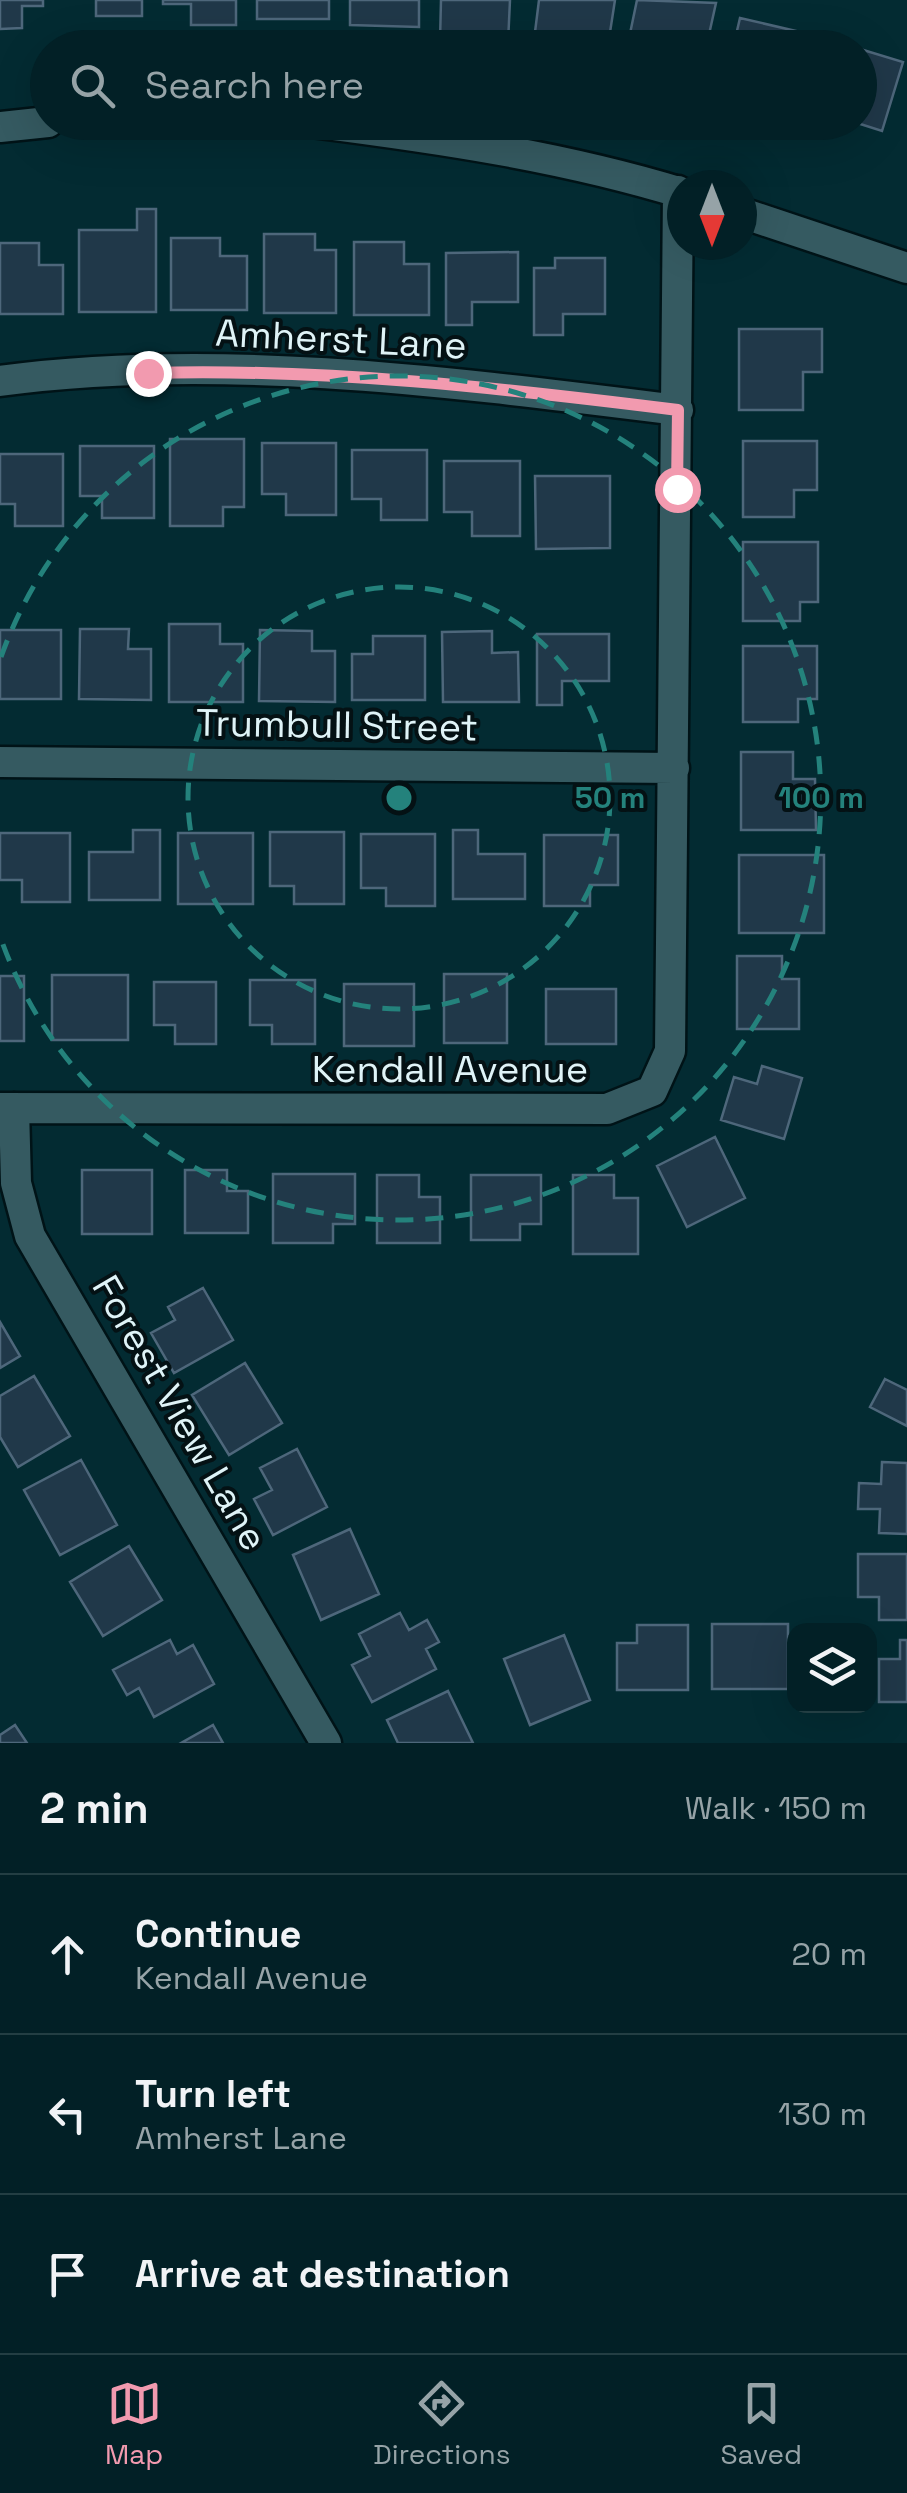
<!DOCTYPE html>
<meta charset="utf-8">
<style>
:root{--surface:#022026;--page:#0c282e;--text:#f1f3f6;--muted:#96a3a7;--line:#233e43;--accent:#f29aaf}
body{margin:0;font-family:"Space Grotesk",sans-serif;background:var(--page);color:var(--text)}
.controls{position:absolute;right:30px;bottom:30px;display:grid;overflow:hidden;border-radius:20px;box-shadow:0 10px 40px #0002}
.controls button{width:90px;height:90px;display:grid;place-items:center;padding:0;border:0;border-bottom:2px solid var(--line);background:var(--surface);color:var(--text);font:50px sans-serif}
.compass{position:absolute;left:667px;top:170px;width:90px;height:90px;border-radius:50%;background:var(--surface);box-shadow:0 10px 40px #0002;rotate:180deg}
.stop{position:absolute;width:30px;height:30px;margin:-22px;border:8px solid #f29aaf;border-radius:50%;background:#fff}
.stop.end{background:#f29aaf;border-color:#fff;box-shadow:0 2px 10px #0008}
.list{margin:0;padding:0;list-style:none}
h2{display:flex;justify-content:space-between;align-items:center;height:130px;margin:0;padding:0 40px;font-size:42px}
h2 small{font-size:32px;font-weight:400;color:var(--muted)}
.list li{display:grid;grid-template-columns:65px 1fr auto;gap:30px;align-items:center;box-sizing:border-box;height:160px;padding:0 40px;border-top:2px solid var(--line)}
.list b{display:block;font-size:38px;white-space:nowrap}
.list p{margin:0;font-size:32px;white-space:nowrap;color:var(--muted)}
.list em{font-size:32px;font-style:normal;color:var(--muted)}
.icon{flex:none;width:55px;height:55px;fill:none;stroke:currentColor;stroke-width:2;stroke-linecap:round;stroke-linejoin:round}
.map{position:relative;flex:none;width:907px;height:1743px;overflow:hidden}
.search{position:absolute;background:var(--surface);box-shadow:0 10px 40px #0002;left:30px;right:30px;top:30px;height:110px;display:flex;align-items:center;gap:25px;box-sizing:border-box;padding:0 35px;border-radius:55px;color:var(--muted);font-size:38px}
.sheet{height:610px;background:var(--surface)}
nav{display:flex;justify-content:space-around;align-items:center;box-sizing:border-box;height:140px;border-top:2px solid var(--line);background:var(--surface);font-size:28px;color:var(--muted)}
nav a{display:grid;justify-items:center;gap:5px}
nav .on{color:var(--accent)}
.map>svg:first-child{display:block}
.building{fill:#203849;stroke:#4e677b;stroke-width:2.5}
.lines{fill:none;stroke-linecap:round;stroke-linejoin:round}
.minor-casing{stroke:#001317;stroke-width:35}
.minor{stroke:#355a61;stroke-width:30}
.route{stroke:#f29aaf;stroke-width:12}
.ring{fill:none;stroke:#24827c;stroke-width:5;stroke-dasharray:18 12}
.labels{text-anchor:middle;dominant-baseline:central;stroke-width:8;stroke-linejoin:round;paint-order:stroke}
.street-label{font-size:38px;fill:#dff3f7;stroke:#041114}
.centre{fill:#24827c;stroke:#041114;stroke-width:5}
.ring-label{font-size:30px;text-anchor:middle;font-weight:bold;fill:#24827c;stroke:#041114;stroke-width:8;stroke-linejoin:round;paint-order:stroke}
</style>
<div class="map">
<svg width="907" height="1743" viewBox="0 0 907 1743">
<rect width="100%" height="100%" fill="#032b32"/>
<path class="building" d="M0 0H43V6H22V28L0 29Z
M96 0H142V16H96Z
M163 0H236V25H191V4H163Z
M257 0H329V19H257Z
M350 0H419V27L350 25Z
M441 0H510L508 43 440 41Z
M539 0H615L609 39 582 36 581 48H533Z
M637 0 716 3 706 48H627Z
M740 18 813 35 810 48H733Z
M860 49 903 62 882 131 854 122H860Z
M137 209H156V312H79V230H137Z
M264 234H315V250H336V313H264Z
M171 238H220V256H247V310H171Z
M354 242H404V264H429V315H354Z
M0 243H39V265H63V314H0Z
M518 252V302H472V325H446V253Z
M555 258H605V314H563V335H534V268H555Z
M739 329H822V372H803V410H739Z
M170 439H244V507H223V526H170Z
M743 441H817V490H794V517H743Z
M262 443H336V515H286V494H262Z
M80 446H154V518H102V496H80Z
M352 450H427V520H381V499H352Z
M0 454H63V526H15V504H0Z
M444 461H520V536H472V512H444Z
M535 476H610V548L536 549Z
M743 542H818V602H800V621H743Z
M169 624H220V644H243V702H169Z
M80 629H129L128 649H151V700L79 699Z
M0 630H61V699H0Z
M260 630 312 631V651H335V702L259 701Z
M492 631V653L518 652 519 702H443L442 632Z
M537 634H609V681H562V705H537Z
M373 636H425V700H352V654H373Z
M743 646H817V699H798V722H743Z
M741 752H793V779H815L816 830H741Z
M133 830H160V900H89V852H133Z
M453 830H478V854H525V899H453Z
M270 832H344V904H294V886H270Z
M0 833H70V902H22V880H0Z
M178 833H253V904H178Z
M361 834H435V906H386V888H361Z
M544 835H618V885H590V906H544Z
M739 855H824V933H739Z
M737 956H782V979H799V1029H737Z
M444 974H507V1043H444Z
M52 975H128V1040H52Z
M0 976H24V1041H0Z
M250 980H315V1044H272V1025H250Z
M154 982H216V1044H175V1025H154Z
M344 984H414V1046H344Z
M546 989H616V1044H546Z
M762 1066 802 1078 784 1139 721 1120 734 1077 757 1084Z
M715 1137 745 1198 687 1227 657 1166Z
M82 1170H152V1234H82Z
M185 1170H227V1191H248V1233H185Z
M273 1174H355V1224H333V1243H273Z
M377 1175H419V1197H440V1243H377Z
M471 1175H541V1224H520V1240H471Z
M573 1175H614V1198H638V1254H573Z
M203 1288 233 1340 174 1373 151 1333 175 1320 168 1307Z
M0 1322 20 1356 0 1368Z
M245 1363 282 1423 229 1455 192 1395Z
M34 1376 70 1436 18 1467 0 1437V1396Z
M885 1379 907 1390V1426L870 1407Z
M297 1449 327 1507 273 1535 254 1499 272 1490 260 1468Z
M81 1460 117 1525 60 1555 24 1490Z
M882 1462 907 1463V1534L879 1533 880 1509H858L859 1483 881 1484Z
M350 1529 379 1594 321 1620 293 1555Z
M129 1546 162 1600 103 1636 70 1582Z
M858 1554H907V1620H879V1597H858Z
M400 1613 409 1630 427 1620 439 1642 426 1649 436 1669 372 1702 352 1665 370 1656 359 1634Z
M712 1624H788V1689H712Z
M637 1625H688V1690H617V1643H637Z
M564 1635 590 1700 530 1725 504 1659Z
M170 1640 177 1654 193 1645 214 1684 154 1717 139 1688 127 1695 113 1670Z
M900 1640H907V1702H879V1659H900Z
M448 1691 473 1743H398L387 1720Z
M15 1725 27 1743H0V1735Z
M213 1725 223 1743H181Z"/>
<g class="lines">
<g class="minor-casing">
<path id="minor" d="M311 122C437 138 561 156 682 193
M0 127 48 122
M742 213 907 268
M0 381C219 351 459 383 678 410
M0 762 674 768
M0 1108 607 1109 652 1091 670 1051 678 191
M14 1108 16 1183 30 1236 326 1743"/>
</g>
<use href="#minor" class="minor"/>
</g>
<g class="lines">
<path class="route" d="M148 373C326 368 502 388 678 410L677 489"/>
</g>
<g class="ring">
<circle cx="399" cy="798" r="211"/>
<path d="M1 657A422 422 0 1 1 1 939"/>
</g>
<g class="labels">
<g class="street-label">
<text transform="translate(341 339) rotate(3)">Amherst Lane</text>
<text transform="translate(337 725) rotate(1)">Trumbull Street</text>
<text x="450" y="1069">Kendall Avenue</text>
<text transform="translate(180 1413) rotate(60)">Forest View Lane</text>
</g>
</g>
<circle cx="399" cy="798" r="15" class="centre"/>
<g class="ring-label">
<text x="610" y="808">50 m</text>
<text x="821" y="808">100 m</text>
</g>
</svg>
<div class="controls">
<button><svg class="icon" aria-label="layers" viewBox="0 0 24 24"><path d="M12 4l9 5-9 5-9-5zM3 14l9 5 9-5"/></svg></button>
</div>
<svg class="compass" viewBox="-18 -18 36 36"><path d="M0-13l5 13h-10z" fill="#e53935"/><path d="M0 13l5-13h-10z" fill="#96a3a7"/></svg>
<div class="stop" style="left:677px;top:489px"></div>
<div class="stop end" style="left:148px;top:373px"></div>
<div class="search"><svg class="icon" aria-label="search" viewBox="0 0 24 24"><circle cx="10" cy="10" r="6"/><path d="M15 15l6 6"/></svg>Search here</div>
</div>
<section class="sheet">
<h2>2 min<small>Walk · 150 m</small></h2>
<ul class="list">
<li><svg class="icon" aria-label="ahead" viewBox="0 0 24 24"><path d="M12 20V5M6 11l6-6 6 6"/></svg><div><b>Continue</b><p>Kendall Avenue</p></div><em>20 m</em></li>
<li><svg class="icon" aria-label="left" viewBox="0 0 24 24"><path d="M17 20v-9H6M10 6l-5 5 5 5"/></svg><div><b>Turn left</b><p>Amherst Lane</p></div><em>130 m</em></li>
<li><svg class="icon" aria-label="arrive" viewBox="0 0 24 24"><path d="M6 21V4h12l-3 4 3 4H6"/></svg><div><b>Arrive at destination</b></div></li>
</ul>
</section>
<nav>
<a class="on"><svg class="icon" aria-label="map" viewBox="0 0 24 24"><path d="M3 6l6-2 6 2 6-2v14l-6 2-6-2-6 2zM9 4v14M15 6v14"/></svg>Map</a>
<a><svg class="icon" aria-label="directions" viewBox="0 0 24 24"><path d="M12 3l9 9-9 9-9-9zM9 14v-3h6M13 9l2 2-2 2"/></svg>Directions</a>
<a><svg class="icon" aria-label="saved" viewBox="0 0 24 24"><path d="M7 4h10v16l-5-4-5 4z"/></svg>Saved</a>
</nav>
